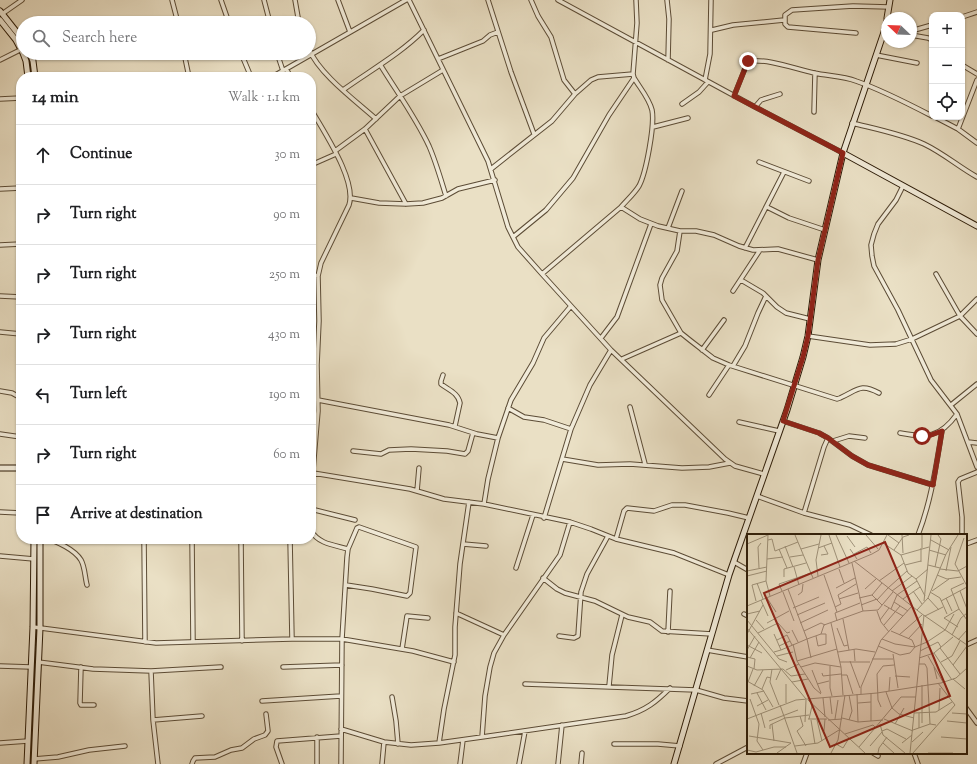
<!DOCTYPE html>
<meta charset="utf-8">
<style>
:root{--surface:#fff;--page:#f2f2f2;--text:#202124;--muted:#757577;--line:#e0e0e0}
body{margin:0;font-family:"Sorts Mill Goudy",serif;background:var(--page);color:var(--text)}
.controls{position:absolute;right:12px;top:12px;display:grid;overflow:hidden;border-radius:8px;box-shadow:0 1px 3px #0004}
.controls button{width:36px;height:36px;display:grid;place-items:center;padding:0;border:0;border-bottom:1px solid var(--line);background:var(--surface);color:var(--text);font:20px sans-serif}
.compass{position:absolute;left:881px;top:12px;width:36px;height:36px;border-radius:50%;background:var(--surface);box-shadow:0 1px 3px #0004;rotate:293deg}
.stop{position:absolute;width:12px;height:12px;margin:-9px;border:3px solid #8f2418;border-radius:50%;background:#fff}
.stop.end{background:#8f2418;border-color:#fff;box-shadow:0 1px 4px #0008}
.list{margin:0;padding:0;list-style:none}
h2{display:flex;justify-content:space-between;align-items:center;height:52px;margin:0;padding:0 16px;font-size:17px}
h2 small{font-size:13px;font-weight:400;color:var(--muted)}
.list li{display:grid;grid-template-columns:26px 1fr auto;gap:12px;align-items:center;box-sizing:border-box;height:60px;padding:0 16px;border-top:1px solid var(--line)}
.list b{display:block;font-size:15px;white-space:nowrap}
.list em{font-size:13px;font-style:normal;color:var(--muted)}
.icon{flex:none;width:22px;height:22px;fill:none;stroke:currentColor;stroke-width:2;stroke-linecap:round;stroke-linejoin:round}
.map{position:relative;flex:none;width:977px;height:764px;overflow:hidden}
.search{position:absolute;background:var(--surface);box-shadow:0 1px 3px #0004;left:16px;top:16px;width:300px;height:44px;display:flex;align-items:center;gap:10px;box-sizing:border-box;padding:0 14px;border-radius:22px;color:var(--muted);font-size:15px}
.panel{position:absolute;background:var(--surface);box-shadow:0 1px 3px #0004;left:16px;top:72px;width:300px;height:472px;border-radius:16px}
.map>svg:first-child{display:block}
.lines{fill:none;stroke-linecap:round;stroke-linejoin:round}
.street-casing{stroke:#5c4c36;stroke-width:5.5}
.secondary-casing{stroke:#2c1b07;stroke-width:7}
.street{stroke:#f1ebd9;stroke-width:3.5}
.secondary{stroke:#f1ebd9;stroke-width:5}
.route{stroke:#8f2418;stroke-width:5}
.inset-road{fill:none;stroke:#9e9179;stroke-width:1}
.view{fill:#8f2418;fill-opacity:0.15;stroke:#8f2418;stroke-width:2}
.inset-edge{fill:none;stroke:#2c1b07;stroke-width:2}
</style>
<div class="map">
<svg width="977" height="764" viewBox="0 0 977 764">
<rect width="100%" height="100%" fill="#eae0c5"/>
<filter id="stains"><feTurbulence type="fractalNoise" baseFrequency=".005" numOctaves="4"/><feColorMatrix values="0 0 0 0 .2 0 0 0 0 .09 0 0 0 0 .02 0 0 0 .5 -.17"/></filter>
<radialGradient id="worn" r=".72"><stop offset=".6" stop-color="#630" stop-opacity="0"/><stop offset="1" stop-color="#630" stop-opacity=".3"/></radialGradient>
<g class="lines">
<g class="street-casing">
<path id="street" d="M172 0 178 23
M221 0 229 23
M264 0 270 23
M295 0 299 23
M338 0 350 32
M409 0 488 161 508 227 518 247 542 274 611 350 725 459 735 466 764 474
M488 0 511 72 534 134
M531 0 538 16 551 37 564 80 575 94
M558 0 755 107 843 153
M667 0 669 19 668 60
M2 14 22 0
M962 17 977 12
M712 30 733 25 784 20
M911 31 932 25
M856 33 788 27 785 24V15L792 10 853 6 889 7
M911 35 928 38 932 40
M309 49C319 74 356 101 376 119
M184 53 189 77
M241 53 251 77
M277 53 283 71
M876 55 917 63
M438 59 483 41 490 35 498 32
M0 60 22 49
M962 65 977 74
M381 66C397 92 416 118 429 146 436 162 441 180 446 196
M286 69 291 77
M272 77 406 0
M705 80 710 54 711 0
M343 90C371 70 400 54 424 30
M734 96 748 61C770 59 792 68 814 73 828 76 843 76 856 81 882 90 907 103 932 116
M0 99 21 98
M682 104 699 92 708 82
M755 107 761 100 780 94
M311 109C323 131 357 180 349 205L321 263 318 276 319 321 317 365 318 411 311 494
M814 112 815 73
M935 117 958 129 977 143
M852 123C876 129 902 134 924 144 943 153 959 167 977 177
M653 127 688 118
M365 129 406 204
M958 129 977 80
M335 151 365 129 400 96 443 70
M759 162 809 181
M311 165 336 154
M491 169 552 121 575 94 591 80 598 77 633 74
M903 186 896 200 878 224 874 234 871 245 872 256 874 266 898 310 931 380 957 414 977 467
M0 189 21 188
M351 198 379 203 406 204 423 203 442 198 458 189 495 180
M621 207 640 219 658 226 680 231H696L714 235 739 246 753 250 778 249 818 260
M767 207 789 218 825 230
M668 228 682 191
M680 231 677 251 662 278 660 285 662 300 681 333 691 341 713 358 729 365 837 399 840 398C858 390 860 383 879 393
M513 237 546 210 573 178 609 115 634 78
M0 245 21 244
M745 248 784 172
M542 274 621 207C627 200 634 194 639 186 646 173 655 125 652 110 649 98 640 88 634 78L633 74 637 23 636 0
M936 274 960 316 977 334
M311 275 318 276
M741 280 763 293 777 307 786 313 810 319
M733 291 760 250
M0 296 21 297
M0 332 21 334
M808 336 870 345 896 344 912 339 960 316 977 299
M601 338 617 317 651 224
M702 350 724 320
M622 359 681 333
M733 366 745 346 758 313 766 296
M443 375 441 381V384C449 390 458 393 460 403L455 426
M0 391 12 393 21 398
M709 395 729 365
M318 400 449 425 477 434 498 438
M951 405 977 384
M630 407 645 464
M508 408 524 417 544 420 571 429
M783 421 819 433 828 438 852 456 868 465 933 485
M739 422 779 431
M900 433C926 438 940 438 957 414
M0 434 21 437
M833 441 849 436 865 438
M968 442 977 443
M353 451 381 454 389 450 411 449 447 451 465 454 468 451 473 433
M562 459 598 465 630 464 682 468 709 467 730 463
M313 473 410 489 444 499 484 504 570 522 591 529 616 539 674 553 729 575
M417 491 419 468
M757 496 804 513 850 525 871 535
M484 504 488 479 498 438 511 400 533 363 544 338 571 306
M311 509 355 520
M0 512 21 513
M804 513 824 447 828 438
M544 518 571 429 590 385 611 350
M311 531C319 544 334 545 348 549
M918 535C931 502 936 466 942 431
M962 535V517L958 482 960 479 977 472
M46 539C57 541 75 550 81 560 85 567 85 578 87 585
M144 539 145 642
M192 539 193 642
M241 539 242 641
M290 539 292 639
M616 539 624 511 627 508 654 511 672 505H685L728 513 749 518
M463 544 486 546
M966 544 977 540
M0 556 34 559
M734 562 748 570
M516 568 533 515
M543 578 557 589 565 593 595 601 628 617 650 622 662 631 712 634
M456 613 504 635
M744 614 748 616
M33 627 156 643 292 639H342L413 651 454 662
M668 632 670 591
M559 636 574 638 578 636 581 592 587 574 608 536
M966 645 977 640
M402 649 407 616 428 618
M707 650 748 657
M38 662 93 669 151 671 221 667
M0 666 31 667
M81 667 80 703 81 705H94
M283 667 342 665
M151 671 153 720 158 764
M525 684 696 690 724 698 748 701
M609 686 612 655 622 615
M392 697 396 721 398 744
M262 701 341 696
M966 708 977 723
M153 720 202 716
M341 729 384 742 411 745 439 743 482 737 626 716C646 710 656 702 670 688
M482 737 485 696 490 667 494 653 504 635 560 555 570 522
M0 743 28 741
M439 743 444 709 455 655V627L460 564 469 502
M614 744H658L680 746
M873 753 878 756
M914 753 918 764
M34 759 58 757 89 750 125 746
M192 764 193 761 195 758 215 757 231 750 242 748 254 739 265 735 268 731 266 714
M282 764 276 747 277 741 341 736
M317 764V737
M341 764 342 639 347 557 348 549 357 528 359 527 416 547 410 593 407 596 372 589 346 585
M382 764 384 742
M460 764 463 740
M519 764 525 731
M558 764 562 725
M581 764 582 753
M716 764 748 747
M803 764 807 753"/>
</g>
<g class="secondary-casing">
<path id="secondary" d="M0 11 23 40
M887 18 890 0
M0 20 16 40 23 53
M23 53 26 61 28 77
M30 53 33 61 35 77
M843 153 977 226
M0 468H21
M27 764 33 627 34 539
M34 764 40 628V539
M674 764 729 575 787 410 803 357 808 336 818 260 843 153 884 32 887 20"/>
</g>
<use href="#street" class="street"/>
<use href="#secondary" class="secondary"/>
</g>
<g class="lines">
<path class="route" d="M748 61 734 96 843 153 818 260 808 336 803 357 783 421 819 433 828 438 852 456 868 465 933 485 942 431 931 435 922 436"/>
</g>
<g transform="translate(747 534)">
<rect width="220" height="220" fill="#eae0c5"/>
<path class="inset-road" d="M21 1 19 47 23 62M48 1 66 44M82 1 93 33M89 1 102 29M119 1 131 15M141 1 152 9M155 1 156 19M100 2 108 13M217 4 208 30 220 52M21 6 25 5 28 17 51 8M184 6 202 16M136 9 154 21 161 39 169 45 178 62M0 10 21 1M38 12 46 33M71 14 85 9M174 14V28M175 14V1M0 15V34M32 15 40 34M54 15 72 10M103 15 110 25M147 16 156 3 162 1M182 16 199 21M107 20 120 13 124 19M74 21 81 20 77 12M154 21 182 13M43 23 56 21M20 25 36 23M107 27 175 80 220 111M105 29 116 77M158 31 174 27M181 31 193 34M47 33 52 51M188 33 194 5 191 1M12 34 11 13 14 9M92 35 97 49M193 35 211 37 220 32M0 37 20 33M199 37 204 13M77 41 90 78M190 41 200 45 214 43M0 42 20 37M71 42 69 26 74 1M37 43V35L59 29M169 45 181 35M132 47 157 29M10 49 16 65M217 49 204 55 212 75 220 86M89 54 108 44M141 54 160 37M41 55 60 105 64 124M118 55 129 45M35 57 32 50 64 39M145 57 165 42M166 57 175 70M185 57 202 45M213 57 220 75M36 58 47 87M183 58 193 64 200 80M51 61 55 58 56 50M125 61 135 71M20 64 29 78M112 64 125 61 135 49M181 64 192 76M199 64 205 77M92 65 111 59M156 65 173 53M14 66 21 82M130 66 141 54M9 67 5 51 19 47M177 67 184 1M194 67 220 53M147 68 161 77M114 71 130 65M137 71 156 82M0 72 125 20 132 16 140 1M88 73 94 70 91 61 109 50M46 74 72 63M144 75 150 61 170 47M170 76 181 64 199 20 211 1M130 77 134 88 142 98M0 80 13 77M50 81 78 69M178 82 196 73M96 85 102 116M0 86 32 125 40 128M9 86 17 95M133 86 142 74M90 87 88 79 113 69M20 89 42 77M53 89 81 76M84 89 94 133 96 161M137 91 153 72M211 93 197 84 212 75M0 94 59 165M90 94 97 112 101 111M45 96 51 108M198 96 207 80M57 97 74 89 78 91M144 97 165 106 168 113M11 99 31 89 40 99 43 98M0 100 16 71M27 100 34 116M74 100 77 91 116 77 131 76 146 58M152 101 175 81M205 101 214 84 220 79M135 105 148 110 168 113 180 108 198 96M161 105 175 90M30 106 40 101 45 111M211 106 220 96M46 110 50 127 67 154 74 160M0 111 15 119M32 112 43 107M131 112 153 121 163 119 168 113M193 114 213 140M107 115 108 127M0 116 8 102M173 117 191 108 194 113M27 118 34 116 60 105 74 100H79V110L71 112 69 102M91 118 109 115 128 118M187 119 205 146M146 120 151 154M30 122 46 118M181 122 196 148M0 123 8 125 7 135M3 124 12 108M172 124 187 119 206 103M125 125H146M50 127 90 115M103 127 113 154M93 128H123M194 128 205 122 213 107M172 130H178L180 134 183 190M206 131 220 112M0 132 10 136 36 135 44 142 58 140M83 132V154L85 162M54 133 68 129 94 133M187 133 190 145M25 135 23 148 32 171M39 136 52 130M65 136 74 159M75 139 76 142 94 140M94 141H100L106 160M148 142 163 143M206 145 218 155M29 146 34 135M0 147 16 156 26 173M1 148 6 135M45 148 61 145M70 150 82 147M7 152 16 136M15 155 20 143 24 144M142 157 143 143M139 158 145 174 152 180 167 184M10 159 19 176M4 160 17 157M110 160 111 188M114 160V153L134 106 165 72M102 161 105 177 102 186M83 163 85 180M76 164 78 183M3 165 12 190 10 207 16 216M61 166 118 219M39 169V150M111 169 124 168M33 171 50 219M10 172 21 166M134 173 131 166 130 140 136 132 147 131M192 176 193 154M14 179 18 194M167 179 189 178 205 168M205 179 220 180M53 182 56 192 50 197 59 212M38 184 62 181M95 184 111 188 136 186M0 185 49 166 130 159 194 149 209 144 220 134M61 185H80M62 185 65 172M88 185 91 166M137 185 166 197M64 186 68 210M70 186 75 207M81 186 95 185M22 187 51 176M124 187V159M200 187 220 189M58 188 59 166M175 189V151M25 190 27 207M133 190 136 201 158 219M148 190 157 174M172 194V179M23 195V191L38 184M166 196 183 190 189 191M77 197 78 185M135 197 140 195 159 205M98 200 126 191 129 194M2 202 44 209M194 203 220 205M0 208V185M165 208 176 198M136 209 147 219M155 209 165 201M89 210 96 214 102 204M48 212 71 209 92 196M123 212 135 198M112 213 154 163H169M0 216 9 218 27 213H39M30 219 44 209M84 219 91 206 98 161M131 219 132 214 140 203M163 219 177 81M166 219 208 171 191 149M181 219H206"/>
<path class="view" d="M138 8 203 162 83 213 17 59Z"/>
<rect width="220" height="220" class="inset-edge"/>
</g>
<rect width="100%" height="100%" filter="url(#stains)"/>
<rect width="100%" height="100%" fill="url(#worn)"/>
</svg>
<div class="controls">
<button>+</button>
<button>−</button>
<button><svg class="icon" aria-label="locate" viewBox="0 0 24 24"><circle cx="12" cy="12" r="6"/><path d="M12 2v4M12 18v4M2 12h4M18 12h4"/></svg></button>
</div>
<svg class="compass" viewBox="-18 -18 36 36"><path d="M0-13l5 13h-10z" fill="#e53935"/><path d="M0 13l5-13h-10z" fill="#757577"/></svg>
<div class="stop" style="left:922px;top:436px"></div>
<div class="stop end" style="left:748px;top:61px"></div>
<div class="search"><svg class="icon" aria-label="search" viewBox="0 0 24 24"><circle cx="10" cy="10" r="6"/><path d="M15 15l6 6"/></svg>Search here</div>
<section class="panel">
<h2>14 min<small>Walk · 1.1 km</small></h2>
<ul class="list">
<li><svg class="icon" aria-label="ahead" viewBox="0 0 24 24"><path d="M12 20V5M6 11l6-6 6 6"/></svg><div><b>Continue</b></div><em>30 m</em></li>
<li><svg class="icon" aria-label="right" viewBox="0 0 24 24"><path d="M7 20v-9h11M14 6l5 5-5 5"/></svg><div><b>Turn right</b></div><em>90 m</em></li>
<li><svg class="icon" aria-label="right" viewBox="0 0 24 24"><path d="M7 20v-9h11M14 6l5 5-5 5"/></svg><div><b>Turn right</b></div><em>250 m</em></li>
<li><svg class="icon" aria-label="right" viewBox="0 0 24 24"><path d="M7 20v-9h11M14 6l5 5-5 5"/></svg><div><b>Turn right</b></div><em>430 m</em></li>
<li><svg class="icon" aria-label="left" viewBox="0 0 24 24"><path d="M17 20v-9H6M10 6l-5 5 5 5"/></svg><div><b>Turn left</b></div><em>190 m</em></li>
<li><svg class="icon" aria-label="right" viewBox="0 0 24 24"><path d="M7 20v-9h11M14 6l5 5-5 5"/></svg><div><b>Turn right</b></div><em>60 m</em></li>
<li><svg class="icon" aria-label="arrive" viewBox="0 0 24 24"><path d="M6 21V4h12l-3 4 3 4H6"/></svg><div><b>Arrive at destination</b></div></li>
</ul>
</section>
</div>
